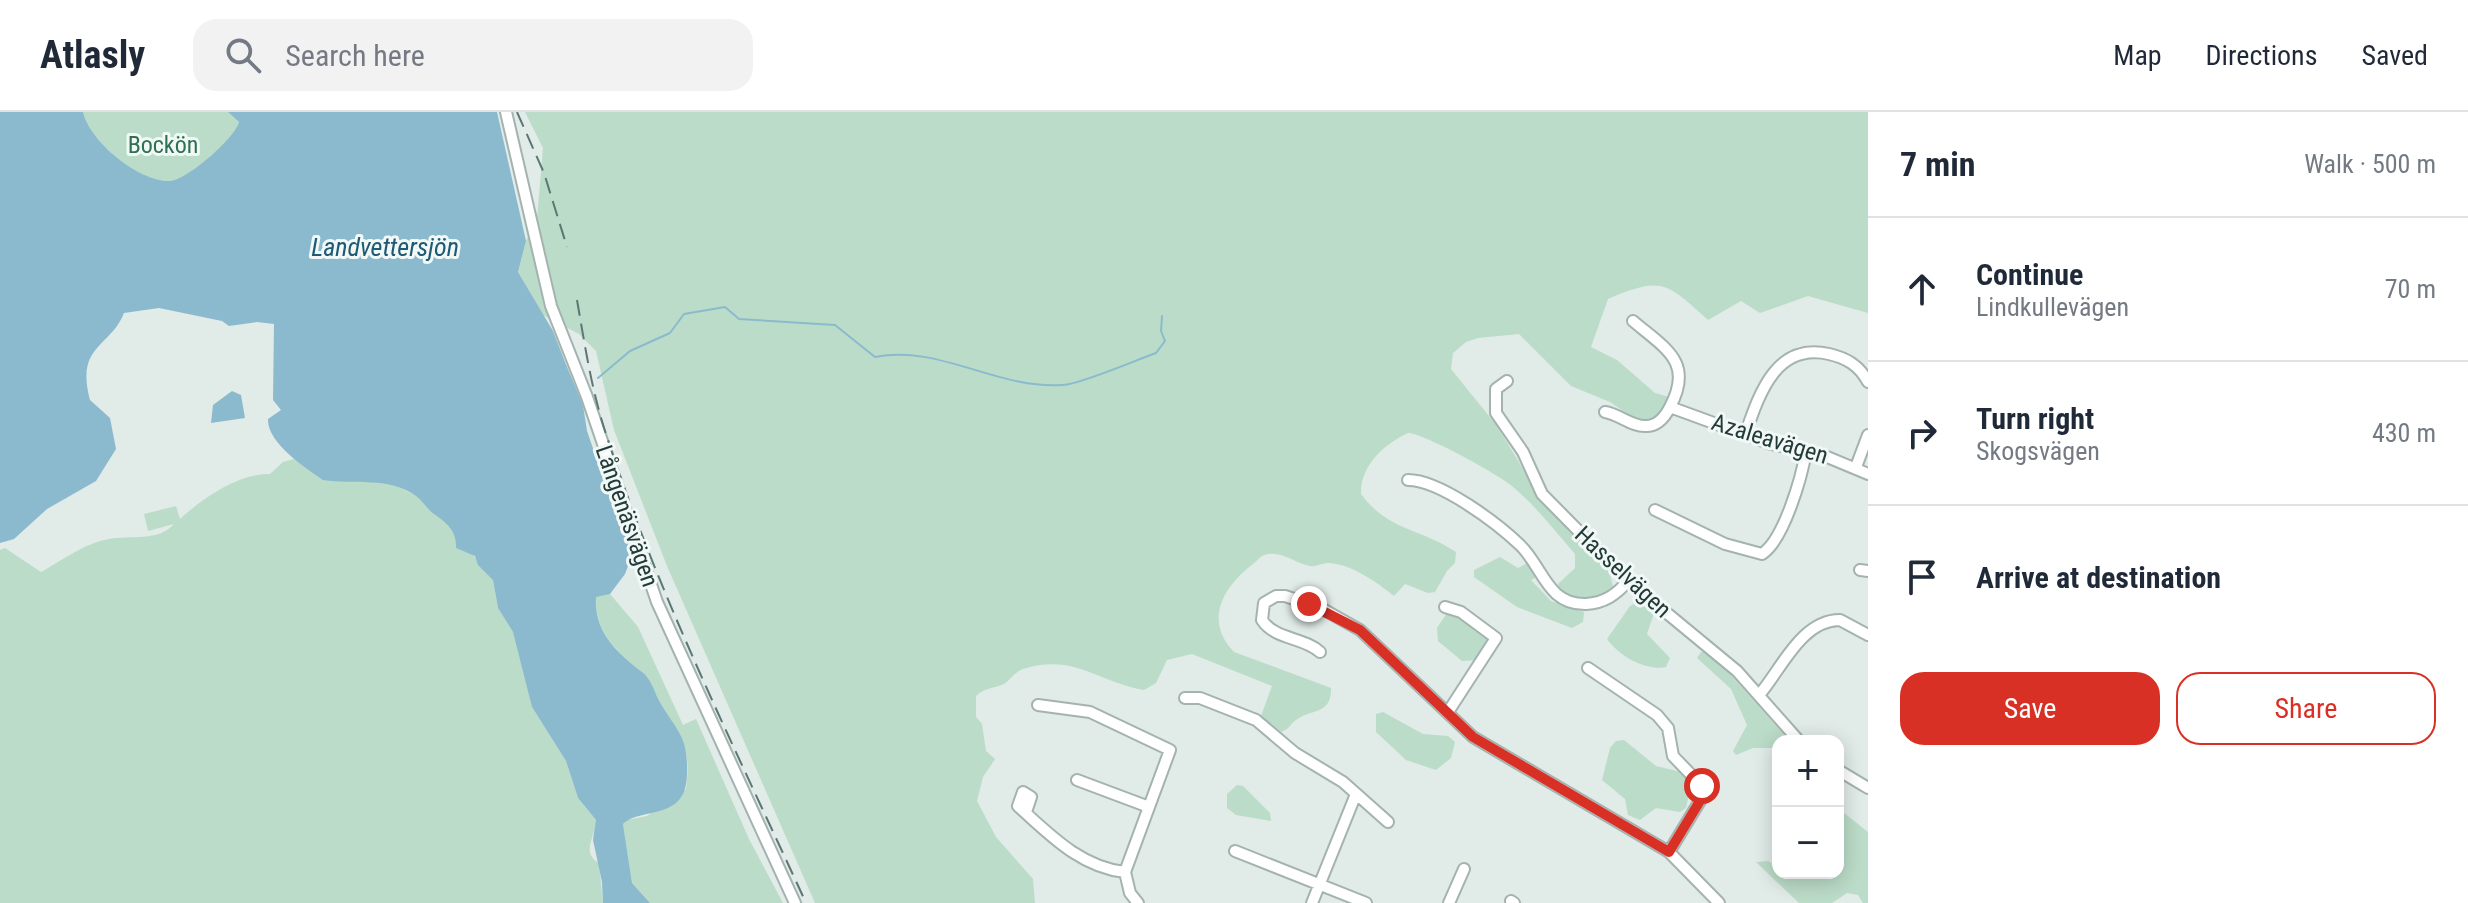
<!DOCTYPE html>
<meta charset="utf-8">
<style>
:root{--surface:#fff;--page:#f2f2f3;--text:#1f2937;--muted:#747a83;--line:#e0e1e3;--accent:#d93025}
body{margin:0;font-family:"Roboto Condensed",sans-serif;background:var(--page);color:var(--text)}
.controls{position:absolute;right:24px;bottom:24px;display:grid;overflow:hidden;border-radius:16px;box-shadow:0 4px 20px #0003}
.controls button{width:72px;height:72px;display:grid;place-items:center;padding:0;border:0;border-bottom:2px solid var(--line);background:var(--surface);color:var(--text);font:40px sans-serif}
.stop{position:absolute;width:24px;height:24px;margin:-18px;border:6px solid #d93025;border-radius:50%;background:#fff}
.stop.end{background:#d93025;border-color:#fff;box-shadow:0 2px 8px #0008}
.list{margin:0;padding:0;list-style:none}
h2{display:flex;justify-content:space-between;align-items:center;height:104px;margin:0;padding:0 32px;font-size:34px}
h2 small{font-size:26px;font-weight:400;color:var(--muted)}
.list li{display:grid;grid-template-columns:52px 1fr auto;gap:24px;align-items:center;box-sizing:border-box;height:144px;padding:0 32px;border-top:2px solid var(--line)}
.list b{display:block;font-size:30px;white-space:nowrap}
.list p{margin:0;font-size:26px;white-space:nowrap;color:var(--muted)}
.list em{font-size:26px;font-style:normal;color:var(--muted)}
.actions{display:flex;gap:16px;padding:24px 32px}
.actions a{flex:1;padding:18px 0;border:2px solid var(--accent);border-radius:24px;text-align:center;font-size:28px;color:var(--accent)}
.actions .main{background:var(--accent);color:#fff}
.icon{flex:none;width:44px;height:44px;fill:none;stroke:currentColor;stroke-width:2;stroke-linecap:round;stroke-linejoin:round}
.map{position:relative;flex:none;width:1868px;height:791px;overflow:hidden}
header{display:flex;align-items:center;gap:48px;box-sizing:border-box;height:112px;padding:0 40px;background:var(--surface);border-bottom:2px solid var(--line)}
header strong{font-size:38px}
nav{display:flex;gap:44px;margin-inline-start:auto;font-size:28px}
.search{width:560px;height:72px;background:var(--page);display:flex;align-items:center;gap:20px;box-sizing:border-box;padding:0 28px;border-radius:24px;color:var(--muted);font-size:30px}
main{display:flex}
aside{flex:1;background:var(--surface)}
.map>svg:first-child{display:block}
.green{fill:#bbdcc8}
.water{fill:#8bbace}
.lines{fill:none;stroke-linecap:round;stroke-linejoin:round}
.stream{stroke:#8bbace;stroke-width:2}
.minor-casing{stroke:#a4b3b0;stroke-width:14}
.minor{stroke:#fff;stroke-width:10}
.rail{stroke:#5c7774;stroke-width:2;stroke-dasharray:16 8;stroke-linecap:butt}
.route{stroke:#d93025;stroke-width:10}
.labels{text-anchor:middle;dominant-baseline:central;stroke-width:6;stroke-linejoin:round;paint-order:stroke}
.park-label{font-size:24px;fill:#2e7052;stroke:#f1f8f6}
.street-label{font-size:24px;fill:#223b38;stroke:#f1f8f6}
.water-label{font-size:26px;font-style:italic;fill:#1e5975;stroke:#f1f8f6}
</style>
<header>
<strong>Atlasly</strong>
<div class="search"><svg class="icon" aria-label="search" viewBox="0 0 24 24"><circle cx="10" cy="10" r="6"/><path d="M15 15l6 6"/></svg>Search here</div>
<nav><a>Map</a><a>Directions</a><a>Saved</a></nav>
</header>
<main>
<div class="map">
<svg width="1868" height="791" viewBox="0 0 1868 791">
<rect width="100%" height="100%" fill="#e1ebe8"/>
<path class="green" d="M83 0H228L239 10C234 27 188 68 171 69 139 71 90 30 83 0Z
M525 0H1868V201L1808 184 1760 201 1741 189 1708 208C1666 170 1662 164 1608 187L1591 235 1617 248 1655 281 1669 285 1665 296 1652 309H1638L1610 290 1571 274 1519 222 1478 226 1466 230 1453 241 1451 257 1497 314 1534 375 1609 457 1613 475C1598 488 1576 491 1560 480L1558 472 1575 456V442C1555 419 1535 393 1512 374 1498 362 1423 321 1408 321 1384 332 1360 354 1361 382 1388 419 1420 416 1456 440L1455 451 1447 459 1435 480 1428 481 1405 472 1394 484C1378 471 1350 451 1328 451 1322 451 1316 455 1310 454 1295 451 1284 440 1268 442 1261 443 1259 447 1253 452 1224 474 1203 508 1234 540L1331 576C1332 603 1310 597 1296 608 1289 613 1290 617 1281 620L1261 604 1272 574 1192 542 1167 548 1156 571 1144 578C1097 570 1075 541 1023 557 1014 560 1011 567 1004 572 993 577 986 575 976 584V605L982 612 986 639 995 647 983 665 977 689 996 725 1033 767 1035 791H815L667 454 614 318 596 239 579 222 543 203 518 160 526 129 537 107 543 36Z
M294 347 324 368H359L397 374 418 385 451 415 493 468 498 496 513 520 523 549 532 595 566 649 578 686 596 708C596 725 580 740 599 751L603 791H0V438L5 436 41 460C63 448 85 431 109 427 131 423 158 430 174 412L148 419 144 402 176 394 180 407C203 386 239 361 270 362L283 350Z
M1500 445 1518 456 1529 450 1539 464 1531 468 1551 489 1584 500 1583 510 1572 516 1517 495 1474 465V458Z
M603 482H610L638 515 683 613 696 607 749 727 783 791H650L632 771 623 712 627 708 647 704 686 677C692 634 681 626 661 592 657 585 654 576 649 570 625 543 595 528 596 485Z
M1643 487 1655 498 1647 522 1670 546 1666 555C1645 559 1619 544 1607 527L1630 494Z
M1447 501 1456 502 1488 525V533L1478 548 1462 549 1438 529 1437 516Z
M1709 539 1790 629H1778V636H1753L1736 643 1733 639 1747 613 1731 577 1697 546 1701 540Z
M1383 600 1423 622 1448 624 1455 630 1451 646 1436 658 1406 648 1376 620V602Z
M1624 628 1656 654 1681 660 1691 673 1686 696 1680 700 1656 696 1640 708 1628 703 1625 687 1602 668 1610 636 1616 629Z
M1237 673 1243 674 1270 701 1271 709 1236 703 1227 696V682Z
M1838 696 1868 720V791H1863L1858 783 1847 781 1832 791H1799L1756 750 1768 749 1778 755V761L1805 766 1818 761H1838Z"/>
<path class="water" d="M0 0H83C90 30 139 70 170 69 187 68 234 27 239 10L228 0H497L526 129 518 160 553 219 565 250 583 293 587 319 610 386 633 441 625 462 610 482 596 485C594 521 618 541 642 560 651 566 655 582 661 592 677 619 688 625 687 659 687 669 686 680 679 688 665 704 636 699 623 712L632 771 650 791H603L602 770 593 728 596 708 578 686 566 649 532 595 513 520 498 496 493 468 478 453 475 444 456 436C457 419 447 411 434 402 427 397 423 389 416 384 388 364 354 373 323 368 306 356 267 331 268 307L281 298 273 288 274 212 257 210 229 214 222 209 159 196 124 201C111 235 75 233 90 288L110 306 116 337 96 369 47 397 14 427 0 431Z
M232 279 241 283 245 306 211 311 213 293Z"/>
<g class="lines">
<path class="stream" d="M598 266 630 239 670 221 684 202 725 195 739 207 835 213 875 245C939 232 998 278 1063 273 1081 272 1136 248 1156 241L1165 229 1161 219 1162 204"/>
<g class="minor-casing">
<path id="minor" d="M506 0 551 194 587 285 657 490 795 791
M1507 269 1496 277V301L1523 340 1542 382 1628 469 1737 559 1799 629
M1670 295 1771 332 1820 342 1868 362
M1605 300C1619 302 1632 315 1646 314 1657 314 1665 305 1670 295 1694 250 1666 237 1633 209
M1745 323C1759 283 1775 230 1829 242 1846 246 1859 253 1868 270
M1856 355 1868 323
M1408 368C1440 368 1497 411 1520 433 1543 455 1547 493 1586 492 1604 491 1616 483 1628 469
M1655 398 1725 432 1762 442C1784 428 1802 364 1806 339
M1860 458 1868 459
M1445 495 1461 500 1496 526 1448 600
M1320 540C1304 525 1275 528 1262 508L1264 491 1276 484H1285L1321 496 1360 518 1473 625 1669 740 1719 791
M1588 556 1657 603 1668 616 1673 644 1702 674 1703 684 1669 740
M1759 583C1781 558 1801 508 1840 508L1868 523
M1185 586H1200L1256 608 1295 641 1343 670 1388 710
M1038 593 1090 600 1170 638 1125 760 1130 781 1138 791
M1838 658 1868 676
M1077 668 1149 695
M1026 700 1031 685 1023 680 1018 694C1049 722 1080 755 1125 760
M1235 739 1366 791
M1511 789 1514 791
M1312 791 1356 682
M1449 791 1464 757"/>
</g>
<use href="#minor" class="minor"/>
<path class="rail" d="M517 0 544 61 567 135
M577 188C585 234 592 281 607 325 659 485 736 638 806 791"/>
</g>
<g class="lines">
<path class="route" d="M1309 492 1360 518 1473 625 1669 740 1703 684 1702 674"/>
</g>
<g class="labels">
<g class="park-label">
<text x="163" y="33">Bockön</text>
</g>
<g class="street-label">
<text transform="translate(1770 327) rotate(17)">Azaleavägen</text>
<text transform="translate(627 404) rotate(71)">Långenäsvägen</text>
<text transform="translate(1623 460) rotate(43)">Hasselvägen</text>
</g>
<g class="water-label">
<text x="385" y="135">Landvettersjön</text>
</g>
</g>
</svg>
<div class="controls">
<button>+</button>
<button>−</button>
</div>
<div class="stop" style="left:1702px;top:674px"></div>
<div class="stop end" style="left:1309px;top:492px"></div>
</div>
<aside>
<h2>7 min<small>Walk · 500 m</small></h2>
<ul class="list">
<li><svg class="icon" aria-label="ahead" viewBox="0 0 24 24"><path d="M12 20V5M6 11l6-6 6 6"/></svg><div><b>Continue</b><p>Lindkullevägen</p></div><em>70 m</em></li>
<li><svg class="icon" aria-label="right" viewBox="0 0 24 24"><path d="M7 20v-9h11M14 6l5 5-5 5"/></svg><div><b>Turn right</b><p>Skogsvägen</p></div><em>430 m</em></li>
<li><svg class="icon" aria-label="arrive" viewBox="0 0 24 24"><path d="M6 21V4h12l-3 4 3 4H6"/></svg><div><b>Arrive at destination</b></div></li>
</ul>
<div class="actions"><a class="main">Save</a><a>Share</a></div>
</aside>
</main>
